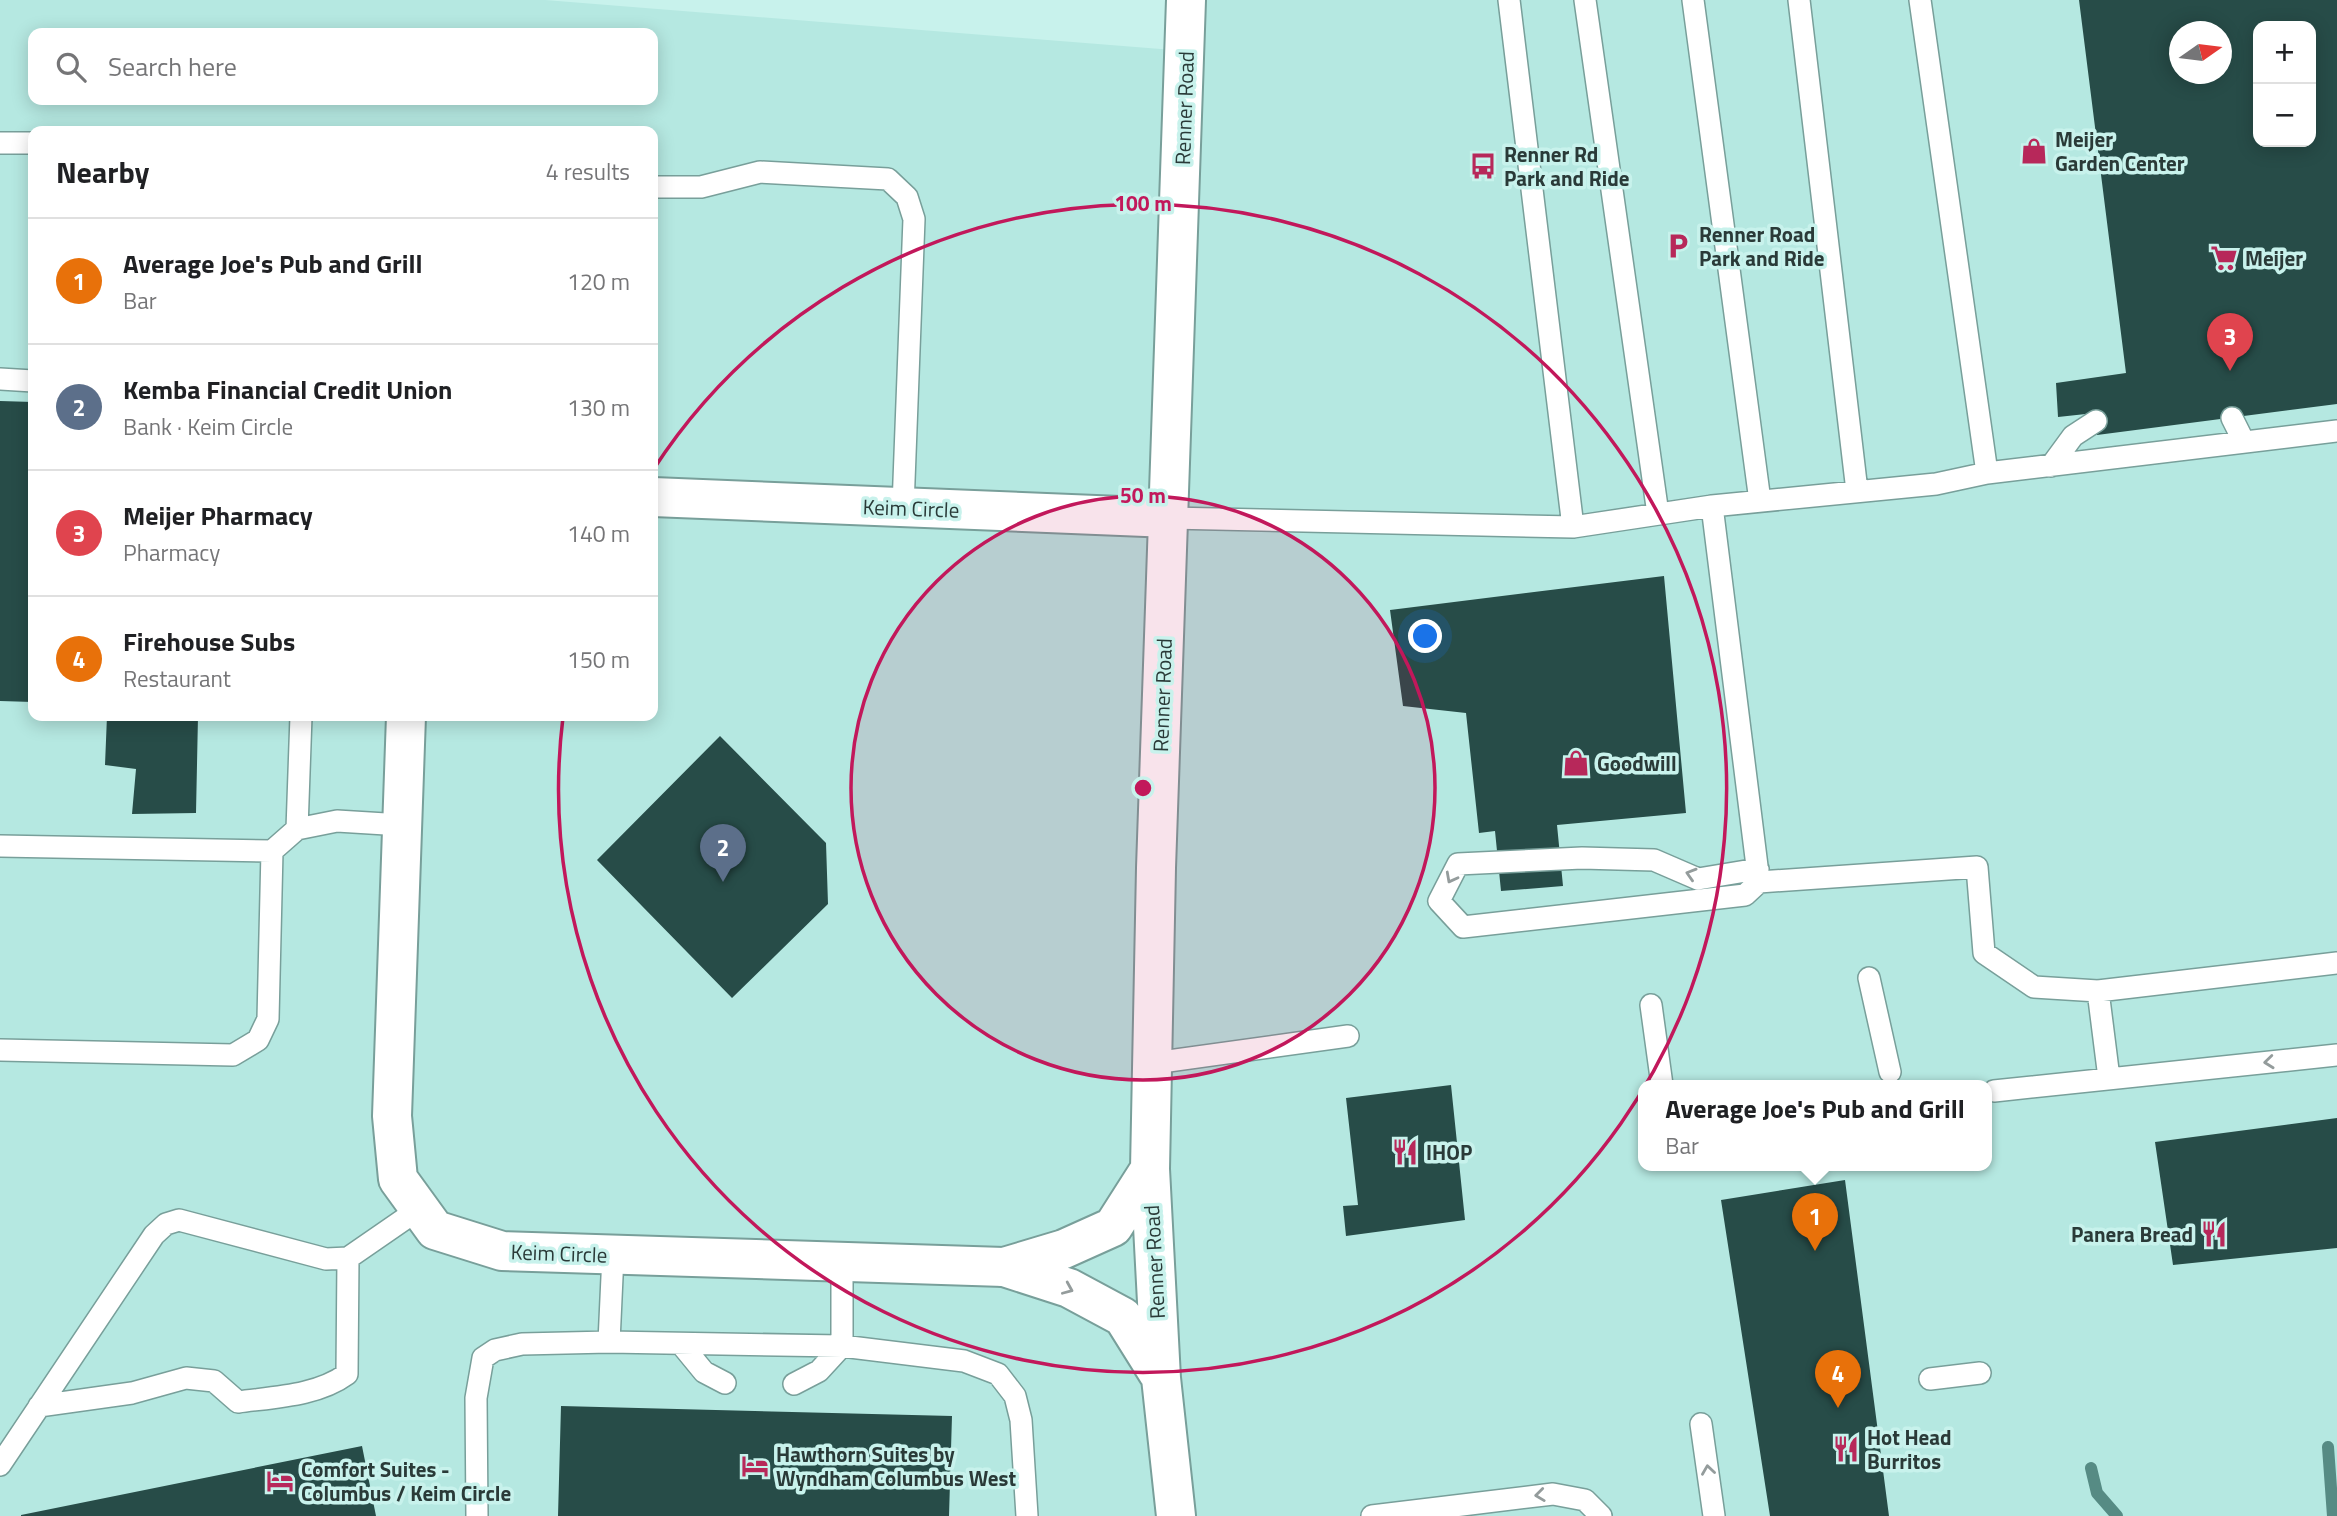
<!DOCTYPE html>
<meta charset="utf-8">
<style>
:root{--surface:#fff;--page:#f2f2f2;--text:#202124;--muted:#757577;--line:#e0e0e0;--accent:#0f766e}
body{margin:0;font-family:"Titillium Web",sans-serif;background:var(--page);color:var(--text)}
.controls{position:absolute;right:21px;top:21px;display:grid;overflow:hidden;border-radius:14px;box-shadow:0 4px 18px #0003}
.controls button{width:63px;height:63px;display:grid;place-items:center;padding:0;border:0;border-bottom:2px solid var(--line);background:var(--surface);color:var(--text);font:35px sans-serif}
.compass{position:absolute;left:2169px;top:21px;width:63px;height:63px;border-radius:50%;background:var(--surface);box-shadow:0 4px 18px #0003;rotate:76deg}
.you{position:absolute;left:1426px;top:637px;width:24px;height:24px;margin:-18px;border:5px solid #fff;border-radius:50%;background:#1a73e8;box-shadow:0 0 0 10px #1a73e833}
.badge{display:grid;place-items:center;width:46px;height:46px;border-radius:50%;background:var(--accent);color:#fff;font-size:23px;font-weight:700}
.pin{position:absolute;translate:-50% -58px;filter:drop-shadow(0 2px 4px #0008)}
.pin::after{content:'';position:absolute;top:37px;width:24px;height:21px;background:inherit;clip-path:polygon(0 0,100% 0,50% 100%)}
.popup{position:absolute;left:1638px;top:1080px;width:354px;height:91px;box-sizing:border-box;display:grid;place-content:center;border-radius:14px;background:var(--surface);filter:drop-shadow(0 2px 5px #0005);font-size:23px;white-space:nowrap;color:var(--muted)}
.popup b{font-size:26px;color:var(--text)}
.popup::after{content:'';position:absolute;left:50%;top:100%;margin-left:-14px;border:14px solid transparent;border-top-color:var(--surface)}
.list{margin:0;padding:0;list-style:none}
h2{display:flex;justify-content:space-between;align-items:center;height:91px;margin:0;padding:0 28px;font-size:30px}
h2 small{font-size:23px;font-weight:400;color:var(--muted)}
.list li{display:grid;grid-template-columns:46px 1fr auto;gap:21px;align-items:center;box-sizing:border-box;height:126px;padding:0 28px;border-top:2px solid var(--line)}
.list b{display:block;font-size:26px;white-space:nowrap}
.list p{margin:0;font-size:23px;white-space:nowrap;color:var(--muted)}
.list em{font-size:23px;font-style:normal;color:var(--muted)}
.icon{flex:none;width:38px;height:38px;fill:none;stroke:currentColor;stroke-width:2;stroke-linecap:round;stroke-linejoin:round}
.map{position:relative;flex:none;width:2337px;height:1516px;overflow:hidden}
.search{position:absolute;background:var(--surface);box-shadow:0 4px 18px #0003;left:28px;top:28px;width:630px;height:77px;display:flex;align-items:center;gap:18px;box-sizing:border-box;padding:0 24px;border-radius:14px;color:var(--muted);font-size:26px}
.panel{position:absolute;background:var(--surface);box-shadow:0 4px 18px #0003;left:28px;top:126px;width:630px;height:595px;border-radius:14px}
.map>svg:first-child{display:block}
.built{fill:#b5e8e1;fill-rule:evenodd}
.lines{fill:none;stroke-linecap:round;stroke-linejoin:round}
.stream{stroke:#568b84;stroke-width:12}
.building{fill:#274c48;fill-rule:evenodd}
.lane-casing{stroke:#789f9a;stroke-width:24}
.street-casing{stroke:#789f9a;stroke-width:42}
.secondary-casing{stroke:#789f9a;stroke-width:42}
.lane{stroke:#fff;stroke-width:21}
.street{stroke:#fff;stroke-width:38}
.secondary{stroke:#fff;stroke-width:38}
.oneway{stroke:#949c9c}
.ring{fill:none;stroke:#c2185b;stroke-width:3.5}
.labels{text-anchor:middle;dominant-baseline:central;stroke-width:7;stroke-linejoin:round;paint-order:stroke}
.street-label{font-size:21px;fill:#2a3a38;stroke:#c8f2ec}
.poi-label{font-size:21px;font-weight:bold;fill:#2a3a38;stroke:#c8f2ec;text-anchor:start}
.centre{fill:#c2185b;stroke:#c8f2ec;stroke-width:3.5}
.ring-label{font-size:21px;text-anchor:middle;font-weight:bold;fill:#c2185b;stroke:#c8f2ec;stroke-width:7;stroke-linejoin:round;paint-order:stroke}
</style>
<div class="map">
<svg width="2337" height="1516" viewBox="0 0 2337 1516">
<rect width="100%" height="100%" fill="#c8f2ec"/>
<path class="built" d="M0 0H545L1186 51V0H2337V1516H0ZM2258 26H2311V142H2258ZM2180 32H2222V74H2180ZM33 33H653V100H33ZM33 131H653V716H33ZM1644 1085H1986V1165H1644Z"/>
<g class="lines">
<path class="stream" d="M2328 1447 2333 1516
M2091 1468 2097 1493 2117 1516"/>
</g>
<path class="building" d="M2079 0H2337V404L2097 435 2095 413 2058 417 2056 383 2126 373ZM2258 26H2311V142H2258ZM2180 32H2222V74H2180Z
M0 401 33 402V702L0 701Z
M1664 576 1686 813 1557 825 1563 886 1501 891 1495 831 1479 833 1466 713 1403 706 1390 610Z
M107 716H198L196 813 132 814 136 769 105 765Z
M720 736 826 843 828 904 732 998 597 860Z
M1451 1085 1465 1220 1346 1236 1343 1206 1358 1205 1346 1098Z
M2337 1118V1248L2173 1265 2155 1142Z
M1845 1180 1889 1516H1770L1721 1200Z
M561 1406 952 1416 949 1516H558Z
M362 1446 376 1516H21V1515Z"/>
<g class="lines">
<g class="lane-casing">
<path id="lane" d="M1509 0 1573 527
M1585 0 1658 514
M1693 0 1760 501
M1799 0 1857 491
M1920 0 1987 473
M0 143H33
M653 187H701L760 172 888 179 907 197 914 219 903 507
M0 379 33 381
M2232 418 2244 442
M2051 466 2073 436 2096 421
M1712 506 1759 882 1977 867 1984 953 2034 987 2098 991 2337 963
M1170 518 1573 527 1712 506 1936 484 1987 473 2337 431
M297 829 301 716
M0 846 272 851
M1758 869 1698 879 1654 860 1582 858 1458 864 1439 901 1463 927 1745 895 1759 882
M1869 978 1890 1072
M2098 991 2109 1078
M1651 1005 1662 1085
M0 1050 233 1055 258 1040 268 1019 272 851 297 829 337 821 402 825
M1154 1063 1348 1036
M1994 1091 2337 1055
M609 1342 613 1255
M681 1344 704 1372 725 1383
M1930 1379 1980 1373
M794 1384 819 1371 842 1346V1261
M39 1406 132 1393 186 1378 214 1381 238 1402C274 1397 317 1396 347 1374L348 1258
M1701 1424 1714 1516
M0 1465 154 1235 166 1224 179 1220 326 1259 348 1258 419 1209
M477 1516 476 1398 483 1358 495 1350 522 1344 609 1342 842 1346 964 1361 998 1374 1015 1396 1021 1420 1027 1516
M1372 1516 1553 1494 1585 1500 1601 1516"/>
</g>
<g class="street-casing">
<path id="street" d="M653 497 1170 518
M406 716 392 1116 398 1179 435 1230 502 1251 1004 1267"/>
</g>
<g class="secondary-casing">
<path id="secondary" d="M1004 1267 1069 1288 1123 1317 1158 1373
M1004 1267 1064 1249 1113 1227 1150 1169
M1176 1516 1161 1378 1150 1169 1156 868 1186 0"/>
</g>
<use href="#lane" class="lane"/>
<use href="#street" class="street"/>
<use href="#secondary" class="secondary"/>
</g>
<defs><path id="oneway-chevron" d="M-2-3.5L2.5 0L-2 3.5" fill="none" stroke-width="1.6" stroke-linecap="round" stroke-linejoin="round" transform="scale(1.75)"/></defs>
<g class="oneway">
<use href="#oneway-chevron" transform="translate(1691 874) rotate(-163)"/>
<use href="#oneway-chevron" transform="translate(1451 878) rotate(118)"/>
<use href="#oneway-chevron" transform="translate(2269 1062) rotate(174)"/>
<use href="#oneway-chevron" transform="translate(1068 1289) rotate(23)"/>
<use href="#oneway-chevron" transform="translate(1708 1470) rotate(-98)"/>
<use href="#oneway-chevron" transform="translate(1540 1495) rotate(173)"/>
</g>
<circle cx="1143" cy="788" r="292" fill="#c2185b" fill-opacity=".12"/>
<g class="ring">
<circle cx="1143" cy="788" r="292"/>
<path d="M653 470A584 584 0 1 1 563 717"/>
</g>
<defs>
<g id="shop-bare" transform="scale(2.1)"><path d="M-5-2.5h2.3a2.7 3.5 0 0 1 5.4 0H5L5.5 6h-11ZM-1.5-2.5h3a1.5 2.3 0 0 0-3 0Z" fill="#b7285a" stroke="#c8f2ec" stroke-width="2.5" paint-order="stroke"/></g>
<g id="bus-bare" transform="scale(2.1)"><path d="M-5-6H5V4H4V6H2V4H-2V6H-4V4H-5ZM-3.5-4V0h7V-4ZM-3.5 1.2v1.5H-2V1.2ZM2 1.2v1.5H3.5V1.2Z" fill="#b7285a" stroke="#c8f2ec" stroke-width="2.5" paint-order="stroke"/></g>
<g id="parking-bare" transform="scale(2.1)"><path d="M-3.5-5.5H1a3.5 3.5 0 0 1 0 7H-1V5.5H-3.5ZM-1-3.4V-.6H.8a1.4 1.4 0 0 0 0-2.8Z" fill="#b7285a" stroke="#c8f2ec" stroke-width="2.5" paint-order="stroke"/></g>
<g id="supermarket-bare" transform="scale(2.1)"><path d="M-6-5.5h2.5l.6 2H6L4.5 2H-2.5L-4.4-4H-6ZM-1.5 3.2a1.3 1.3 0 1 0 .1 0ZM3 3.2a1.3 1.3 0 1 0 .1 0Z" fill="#b7285a" stroke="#c8f2ec" stroke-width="2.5" paint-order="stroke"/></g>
<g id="restaurant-bare" transform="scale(2.1)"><path d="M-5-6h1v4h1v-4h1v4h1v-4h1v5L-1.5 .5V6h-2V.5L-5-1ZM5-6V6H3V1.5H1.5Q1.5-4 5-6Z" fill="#b7285a" stroke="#c8f2ec" stroke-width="2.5" paint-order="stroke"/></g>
<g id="hotel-bare" transform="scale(2.1)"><path d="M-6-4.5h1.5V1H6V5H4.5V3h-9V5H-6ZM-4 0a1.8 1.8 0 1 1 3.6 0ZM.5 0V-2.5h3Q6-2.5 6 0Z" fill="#b7285a" stroke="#c8f2ec" stroke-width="2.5" paint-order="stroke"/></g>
</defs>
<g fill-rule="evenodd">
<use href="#shop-bare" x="2034" y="151"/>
<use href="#bus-bare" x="1483" y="166"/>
<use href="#parking-bare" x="1678" y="246"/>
<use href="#supermarket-bare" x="2224" y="258"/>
<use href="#shop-bare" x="1576" y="763"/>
<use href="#restaurant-bare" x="1405" y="1152"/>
<use href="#restaurant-bare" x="2214" y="1234"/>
<use href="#restaurant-bare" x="1846" y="1449"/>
<use href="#hotel-bare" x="755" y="1466"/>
<use href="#hotel-bare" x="280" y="1481"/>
</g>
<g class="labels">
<g class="street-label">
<text transform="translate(1184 108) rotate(-88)">Renner Road</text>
<text transform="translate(911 508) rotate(2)">Keim Circle</text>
<text transform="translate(1162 695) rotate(-88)">Renner Road</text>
<text transform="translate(559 1253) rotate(2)">Keim Circle</text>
<text transform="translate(1154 1262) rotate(-93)">Renner Road</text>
</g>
<g class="poi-label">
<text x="2055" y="139">Meijer<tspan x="2055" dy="24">Garden Center</tspan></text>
<text x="1504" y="154">Renner Rd<tspan x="1504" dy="24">Park and Ride</tspan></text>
<text x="1699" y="234">Renner Road<tspan x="1699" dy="24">Park and Ride</tspan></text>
<text x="2245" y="258">Meijer</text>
<text x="1597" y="763">Goodwill</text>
<text x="1426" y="1152">IHOP</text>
<text x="2193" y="1234" text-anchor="end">Panera Bread</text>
<text x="1867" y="1437">Hot Head<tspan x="1867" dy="24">Burritos</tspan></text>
<text x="776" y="1454">Hawthorn Suites by<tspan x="776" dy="24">Wyndham Columbus West</tspan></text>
<text x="301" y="1469">Comfort Suites -<tspan x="301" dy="24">Columbus / Keim Circle</tspan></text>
</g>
</g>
<circle cx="1143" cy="788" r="10" class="centre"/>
<g class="ring-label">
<text x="1143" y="211">100 m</text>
<text x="1143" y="503">50 m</text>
</g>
</svg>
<div class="controls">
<button>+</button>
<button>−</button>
</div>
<svg class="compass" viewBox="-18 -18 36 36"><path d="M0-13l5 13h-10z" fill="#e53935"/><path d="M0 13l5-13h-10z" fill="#757577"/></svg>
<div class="you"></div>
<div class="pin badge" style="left:1815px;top:1251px;background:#e8710a">1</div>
<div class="popup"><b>Average Joe's Pub and Grill</b>Bar</div>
<div class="pin badge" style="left:723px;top:882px;background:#5c6f8a">2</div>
<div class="pin badge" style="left:2230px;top:371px;background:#e0444e">3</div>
<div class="pin badge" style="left:1838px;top:1408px;background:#e8710a">4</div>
<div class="search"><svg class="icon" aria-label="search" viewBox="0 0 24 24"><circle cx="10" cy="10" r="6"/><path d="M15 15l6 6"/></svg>Search here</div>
<section class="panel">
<h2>Nearby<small>4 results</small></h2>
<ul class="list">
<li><span class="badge" style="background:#e8710a">1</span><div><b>Average Joe's Pub and Grill</b><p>Bar</p></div><em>120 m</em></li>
<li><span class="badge" style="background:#5c6f8a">2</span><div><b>Kemba Financial Credit Union</b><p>Bank · Keim Circle</p></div><em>130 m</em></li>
<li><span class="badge" style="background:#e0444e">3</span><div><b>Meijer Pharmacy</b><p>Pharmacy</p></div><em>140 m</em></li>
<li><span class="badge" style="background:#e8710a">4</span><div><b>Firehouse Subs</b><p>Restaurant</p></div><em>150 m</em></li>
</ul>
</section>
</div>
